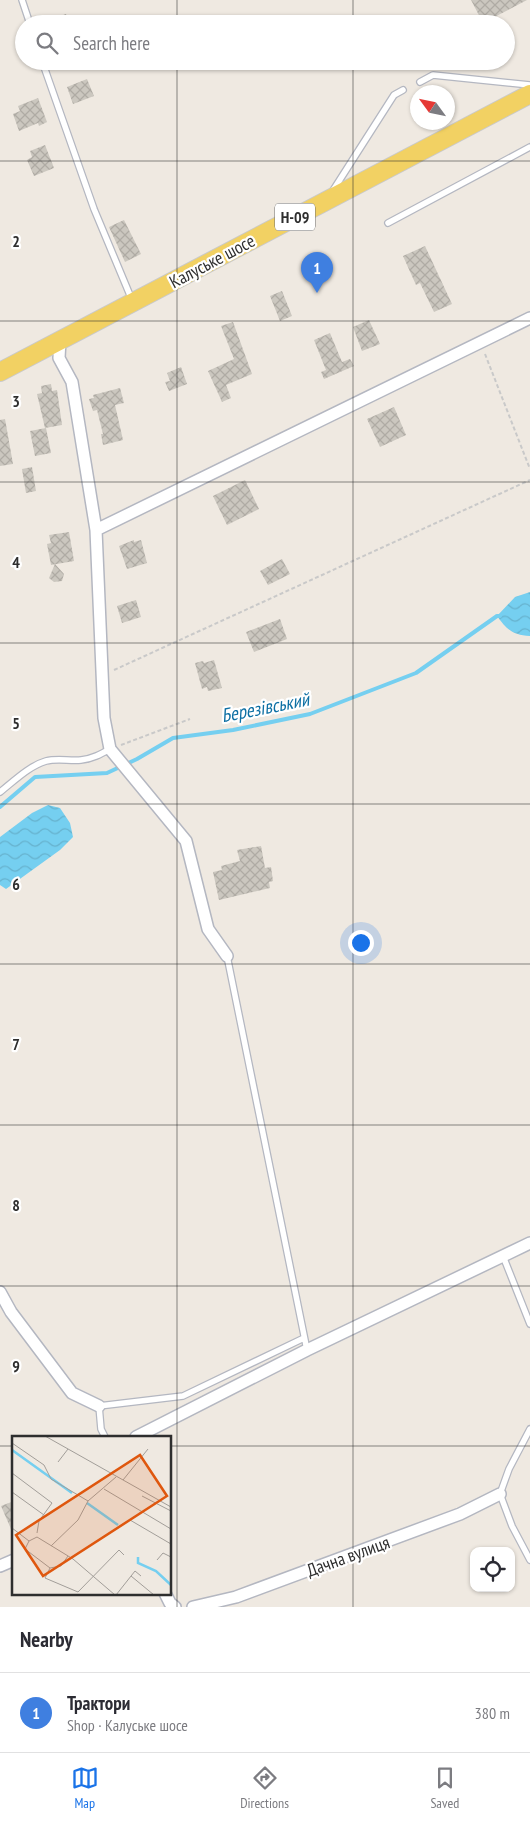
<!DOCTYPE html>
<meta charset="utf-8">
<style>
:root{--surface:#fff;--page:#f7f7f7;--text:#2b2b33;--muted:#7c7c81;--line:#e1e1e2;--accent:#1a73e8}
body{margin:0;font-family:"PT Sans Narrow",sans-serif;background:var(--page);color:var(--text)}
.controls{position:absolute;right:15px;bottom:15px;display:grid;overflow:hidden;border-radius:10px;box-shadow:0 1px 4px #0004}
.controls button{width:45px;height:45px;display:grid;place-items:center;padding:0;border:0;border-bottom:1px solid var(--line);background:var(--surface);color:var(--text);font:25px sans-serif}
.compass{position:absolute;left:410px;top:85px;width:45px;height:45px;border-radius:50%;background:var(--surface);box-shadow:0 1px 4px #0004;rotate:303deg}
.you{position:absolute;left:360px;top:942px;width:18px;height:18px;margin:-12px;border:4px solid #fff;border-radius:50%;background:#1a73e8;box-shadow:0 0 0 8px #1a73e833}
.badge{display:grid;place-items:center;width:32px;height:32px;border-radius:50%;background:var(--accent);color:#fff;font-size:16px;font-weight:700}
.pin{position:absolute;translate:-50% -41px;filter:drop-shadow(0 1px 2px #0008)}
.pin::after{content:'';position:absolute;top:26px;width:18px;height:15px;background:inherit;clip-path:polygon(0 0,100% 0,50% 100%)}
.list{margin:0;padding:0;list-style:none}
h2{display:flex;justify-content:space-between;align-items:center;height:65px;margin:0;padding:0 20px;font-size:21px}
h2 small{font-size:16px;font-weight:400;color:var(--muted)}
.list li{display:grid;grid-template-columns:32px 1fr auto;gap:15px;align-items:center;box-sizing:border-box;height:80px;padding:0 20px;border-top:1px solid var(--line)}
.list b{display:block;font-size:19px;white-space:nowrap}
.list p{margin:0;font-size:16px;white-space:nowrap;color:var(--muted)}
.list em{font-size:16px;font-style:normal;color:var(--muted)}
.icon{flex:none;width:28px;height:28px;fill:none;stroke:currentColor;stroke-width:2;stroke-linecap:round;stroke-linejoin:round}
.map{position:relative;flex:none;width:530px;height:1607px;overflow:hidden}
.search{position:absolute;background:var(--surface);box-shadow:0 1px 4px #0004;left:15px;right:15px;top:15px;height:55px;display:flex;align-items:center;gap:12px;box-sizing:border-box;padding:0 18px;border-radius:28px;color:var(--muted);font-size:19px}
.sheet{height:145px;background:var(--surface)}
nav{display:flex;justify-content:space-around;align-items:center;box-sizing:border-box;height:70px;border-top:1px solid var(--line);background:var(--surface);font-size:14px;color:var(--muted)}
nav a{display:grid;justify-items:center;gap:2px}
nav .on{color:var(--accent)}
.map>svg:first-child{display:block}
.water{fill:url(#water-waves)}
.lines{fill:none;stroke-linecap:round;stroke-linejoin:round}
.stream{stroke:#75cff0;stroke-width:4}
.building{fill:url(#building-cross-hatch)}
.service-casing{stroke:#b4b7c1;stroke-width:8}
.minor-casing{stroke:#b4b7c1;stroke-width:14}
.primary-casing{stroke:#c9c9c9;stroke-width:20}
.path{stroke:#c9c9c9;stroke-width:2;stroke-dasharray:4 2.5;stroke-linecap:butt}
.service{stroke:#fff;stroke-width:5.5}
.minor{stroke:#fff;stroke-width:11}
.primary{stroke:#f2d163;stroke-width:18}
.grid{fill:none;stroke:#2e2e2e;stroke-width:1;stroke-opacity:0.55}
.labels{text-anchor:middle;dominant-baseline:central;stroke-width:4.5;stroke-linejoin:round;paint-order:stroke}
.shield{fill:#fff;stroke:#6d6d6d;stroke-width:1}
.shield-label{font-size:16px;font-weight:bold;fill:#2e2e2e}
.street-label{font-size:18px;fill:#2e2e2e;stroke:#fff}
.water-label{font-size:19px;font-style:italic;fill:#0d6fa3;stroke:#fff}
.inset-river{fill:none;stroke:#75cff0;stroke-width:2.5}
.inset-road{fill:none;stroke:#a29e99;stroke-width:1}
.view{fill:#df570e;fill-opacity:0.15;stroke:#df570e;stroke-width:2.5}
.inset-edge{fill:none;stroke:#2e2e2e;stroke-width:2.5}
.grid-label{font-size:16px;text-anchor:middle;font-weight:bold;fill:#2e2e2e;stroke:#fff;stroke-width:4.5;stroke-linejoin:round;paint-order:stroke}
</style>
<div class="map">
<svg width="530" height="1607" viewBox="0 0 530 1607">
<defs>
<pattern id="water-waves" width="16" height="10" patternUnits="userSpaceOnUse" patternTransform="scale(1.25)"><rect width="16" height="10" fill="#75cff0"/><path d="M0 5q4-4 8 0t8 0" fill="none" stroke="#66b2ce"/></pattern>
<pattern id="building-cross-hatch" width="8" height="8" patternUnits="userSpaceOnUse" patternTransform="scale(1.25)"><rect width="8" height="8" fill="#cbc7bf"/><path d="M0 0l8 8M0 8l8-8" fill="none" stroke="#afaba4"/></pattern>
</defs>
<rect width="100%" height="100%" fill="#efe9e1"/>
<path class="water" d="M530 592V636C513 635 507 630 497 616L515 597Z
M48 805 60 808 70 823 73 837 60 850 6 889 0 885V837L32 813Z"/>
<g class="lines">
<path class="stream" d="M0 807 35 777 107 773 137 759 173 738 233 730 310 714 416 673 497 616H500"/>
</g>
<path class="building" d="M471 0H527L483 23Z
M66 14 70 24H42V23Z
M87 79 94 96 73 104 67 87Z
M38 98 47 122 39 126 38 123 19 131 13 114 20 111 18 106Z
M45 145 54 168 34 176 27 160 32 157 30 151Z
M124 220 141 254 125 262 109 227Z
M425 246 452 304 434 312 420 283 416 285 403 256Z
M282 291 292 316 280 321 270 296Z
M369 320 380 344 362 351 353 327Z
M233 322 252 374 226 385 231 398 222 402 208 371 234 359 221 326Z
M330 333 342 362 350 359 354 366 324 379 321 372 326 370 314 340Z
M181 367 187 384 169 391 165 382 170 381 167 373Z
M51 384 52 391 57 390 62 425 45 428 37 394 42 393 41 386Z
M120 388 124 403 115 405 123 440 103 445 101 434H103L97 410 93 411 89 399 94 398 93 395Z
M394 407 406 435 380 447 367 419Z
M5 419 13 464 0 466V420Z
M46 428 51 453 35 456 30 431Z
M32 467 36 491 26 493 22 469Z
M245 480 259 509 227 525 213 496Z
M69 532 74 561 51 565 47 544 51 543 49 535Z
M134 540V542L141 540 147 563 127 569 119 546Z
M282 559 290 574 268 585 260 571Z
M55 564 64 574 62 581 54 582 49 578Z
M136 600 141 617 122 623 117 606Z
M280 619 287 639 254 652 246 632Z
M214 660 222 688 208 691 207 687 202 689 195 663 203 661 204 663Z
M261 846 265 868 271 867 273 881 269 882 270 888 219 900 213 872 222 870 221 866 240 861 237 850Z
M14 1501V1536L1 1506Z"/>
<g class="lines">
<g class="service-casing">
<path id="service" d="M22 0 30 24
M42 61 94 209 132 300
M420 82 433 75 530 85
M332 192 394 95 403 90
M388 223 530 147
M0 792C14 781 29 766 46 761 57 758 69 761 81 760 92 759 101 754 110 749
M227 956 307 1350
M503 1256 530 1324
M530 1429 509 1469 500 1494 512 1526 530 1560
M105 1437 101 1429 99 1406 183 1396 304 1338"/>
</g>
<g class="minor-casing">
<path id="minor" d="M60 340 59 358 72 382 96 530 104 718 110 749 186 841 208 929 227 956
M96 530 530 318
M0 1292 11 1312 72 1393 99 1406
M136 1437 307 1350 530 1243
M0 1566 14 1560
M165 1593 170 1603 175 1607
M193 1607 236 1597 460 1514 500 1494"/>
</g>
<g class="primary-casing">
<path id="primary" d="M0 372 530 94"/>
</g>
<path class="path" d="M485 354 530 469
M114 670 530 480
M121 745 190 719"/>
<use href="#service" class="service"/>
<use href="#minor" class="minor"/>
<use href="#primary" class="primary"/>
</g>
<path class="grid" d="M177 0V24M353 0V24M177 61V1607M353 61V1607M0 161H530M0 321H530M0 482H530M0 643H530M0 804H530M0 964H530M0 1125H530M0 1286H530M0 1446H14M170 1446H530"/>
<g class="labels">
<rect class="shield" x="275" y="203.5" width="40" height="27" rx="4"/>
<g class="shield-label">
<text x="295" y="217">Н-09</text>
</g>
<g class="street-label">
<text transform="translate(212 261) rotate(-28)">Калуське шосе</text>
<text transform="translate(348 1556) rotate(-20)">Дачна вулиця</text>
</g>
<g class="water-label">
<text transform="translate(265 707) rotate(-11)">Березівський</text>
</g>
</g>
<g transform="translate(12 1436)">
<rect width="159" height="159" fill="#efe9e1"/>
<path class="inset-river" d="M0 14 60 57M75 67 106 89M126 121V127L144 135 159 149"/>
<path class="inset-road" d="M33 0 159 71M0 7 32 29 39 43 76 65M46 26 56 13M0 37 40 67 27 85 25 97M111 44 136 13M92 53 159 93M0 56 32 79M130 60 159 75M118 84 159 108M0 92 17 105 13 113 38 132M17 105 25 101 61 123 103 159M39 110 66 84 76 65 104 41M56 120 49 130 38 132 33 142 66 156 107 114 112 119M145 124 151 117 159 121M119 140 142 159M104 159 123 135 129 140"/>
<path class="view" d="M128 19 155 60 31 140 4 99Z"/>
<rect width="159" height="159" class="inset-edge"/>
</g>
<g class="grid-label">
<text x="16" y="247">2</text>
<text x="16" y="407">3</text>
<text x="16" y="568">4</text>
<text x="16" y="729">5</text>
<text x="16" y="890">6</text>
<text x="16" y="1050">7</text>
<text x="16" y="1211">8</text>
<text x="16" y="1372">9</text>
</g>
</svg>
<div class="controls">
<button><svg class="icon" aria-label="locate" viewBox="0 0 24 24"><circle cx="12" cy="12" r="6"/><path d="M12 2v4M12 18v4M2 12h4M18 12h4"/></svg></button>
</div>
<svg class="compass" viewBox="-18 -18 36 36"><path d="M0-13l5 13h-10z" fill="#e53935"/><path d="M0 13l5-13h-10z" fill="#7c7c81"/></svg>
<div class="you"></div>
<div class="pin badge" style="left:317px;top:293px;background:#3f7fe0">1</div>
<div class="search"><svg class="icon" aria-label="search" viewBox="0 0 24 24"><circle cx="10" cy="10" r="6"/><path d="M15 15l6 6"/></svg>Search here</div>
</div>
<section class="sheet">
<h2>Nearby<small></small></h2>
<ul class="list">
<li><span class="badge" style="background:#3f7fe0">1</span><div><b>Трактори</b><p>Shop · Калуське шосе</p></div><em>380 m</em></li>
</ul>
</section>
<nav>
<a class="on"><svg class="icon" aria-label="map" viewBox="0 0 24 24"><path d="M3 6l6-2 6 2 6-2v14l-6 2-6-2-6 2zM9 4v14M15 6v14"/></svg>Map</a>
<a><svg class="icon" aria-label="directions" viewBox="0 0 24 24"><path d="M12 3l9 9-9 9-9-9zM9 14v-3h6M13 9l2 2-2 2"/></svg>Directions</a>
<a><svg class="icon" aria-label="saved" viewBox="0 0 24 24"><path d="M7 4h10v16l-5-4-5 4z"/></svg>Saved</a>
</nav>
